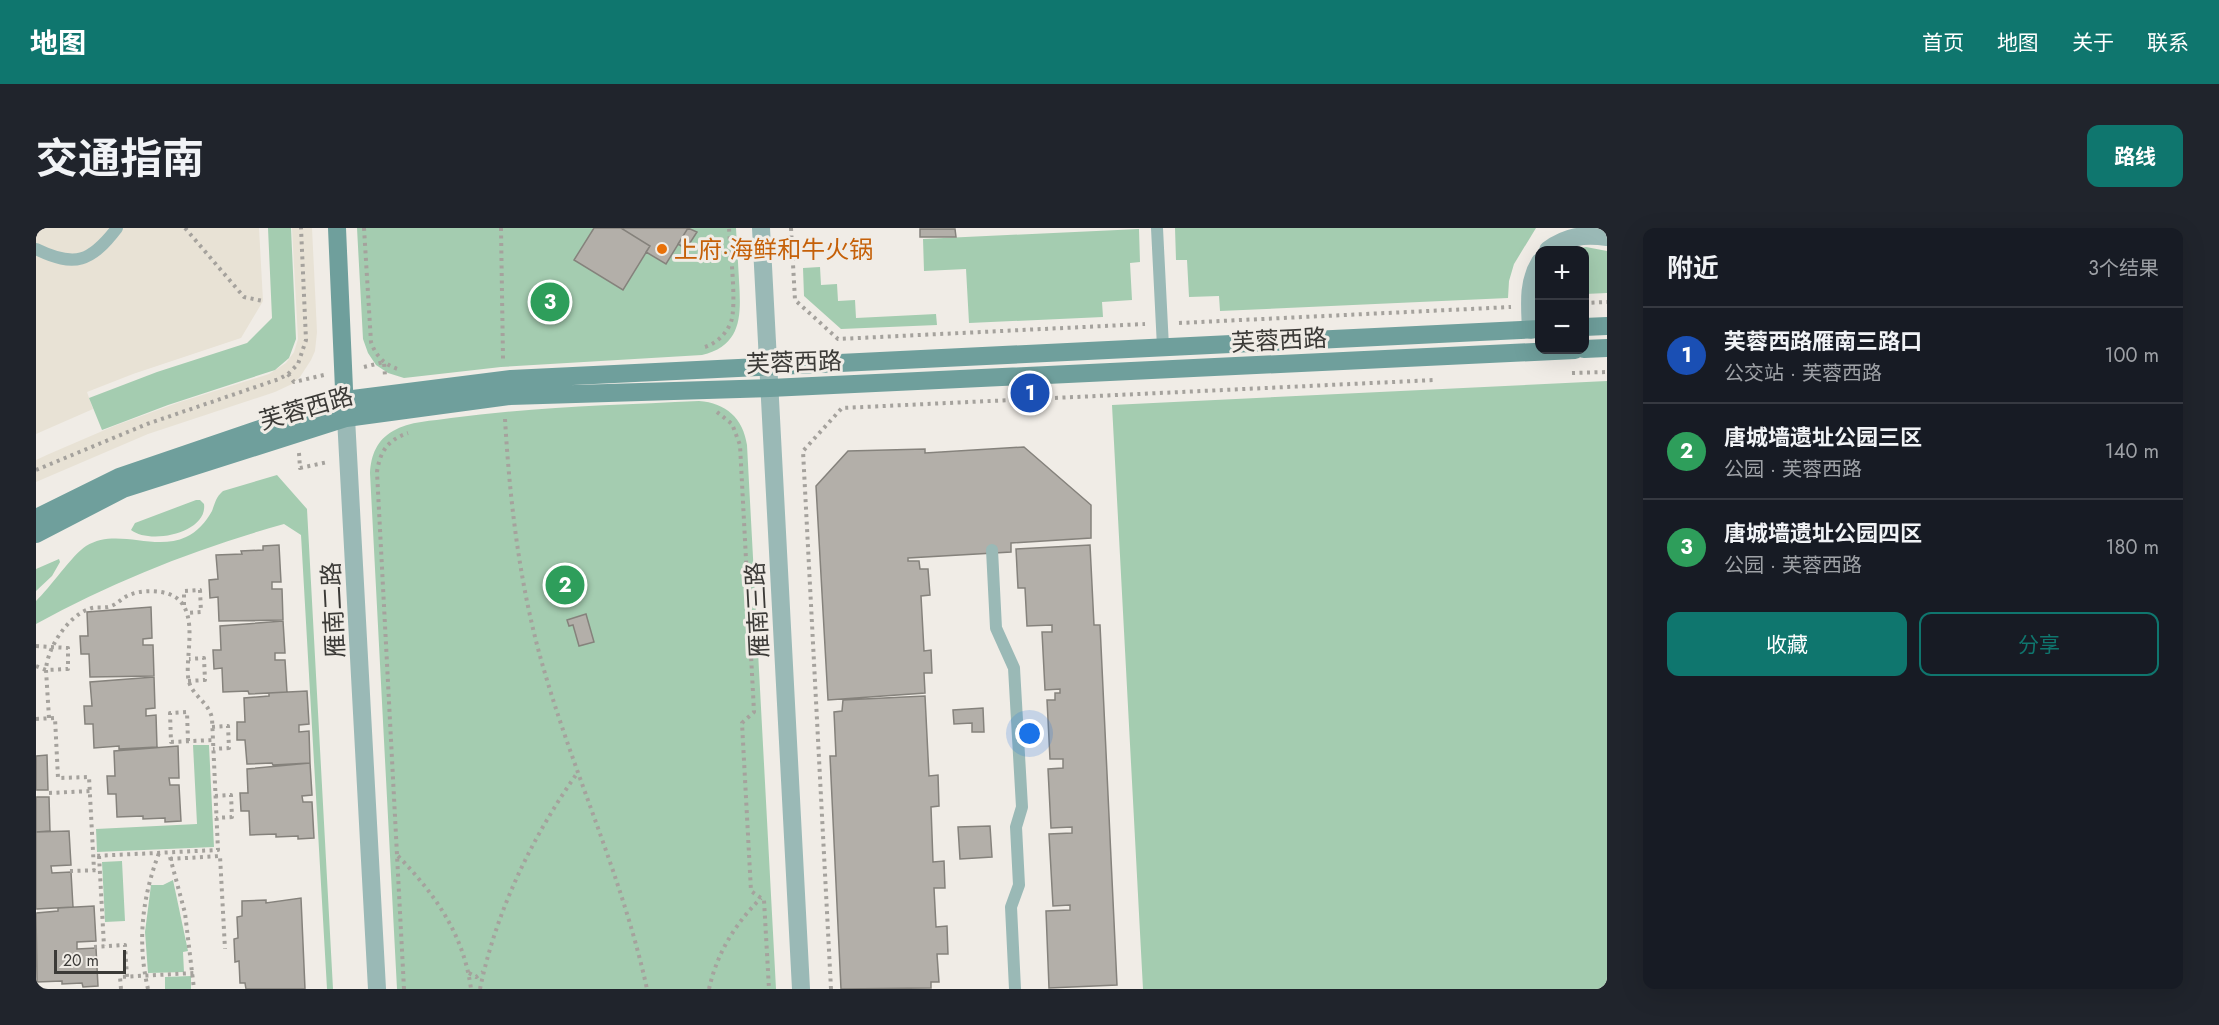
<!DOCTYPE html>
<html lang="zh">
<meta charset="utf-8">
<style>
:root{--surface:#171b24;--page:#20242c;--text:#f1f3f6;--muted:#9ea1a6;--line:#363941;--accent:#0f766e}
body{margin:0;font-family:Jost,"Noto Sans SC",sans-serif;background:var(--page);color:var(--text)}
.controls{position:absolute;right:18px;top:18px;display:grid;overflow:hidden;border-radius:12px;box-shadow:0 6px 24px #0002}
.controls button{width:54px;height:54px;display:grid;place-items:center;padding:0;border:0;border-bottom:2px solid var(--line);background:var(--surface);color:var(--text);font:30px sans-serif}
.scale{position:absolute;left:18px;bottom:15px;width:72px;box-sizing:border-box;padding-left:6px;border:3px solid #3b3a37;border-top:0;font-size:16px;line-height:21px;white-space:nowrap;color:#3b3a37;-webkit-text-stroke:4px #f0ece6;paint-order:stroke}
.you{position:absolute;left:994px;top:506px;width:21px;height:21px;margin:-15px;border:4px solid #fff;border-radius:50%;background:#1a73e8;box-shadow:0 0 0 9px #1a73e833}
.badge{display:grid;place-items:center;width:39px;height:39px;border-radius:50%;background:var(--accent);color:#fff;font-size:20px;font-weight:700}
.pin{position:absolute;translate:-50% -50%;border:3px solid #fff;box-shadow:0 2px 6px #0006}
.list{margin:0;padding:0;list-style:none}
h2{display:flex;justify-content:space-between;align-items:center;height:78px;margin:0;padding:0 24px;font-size:26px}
h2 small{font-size:20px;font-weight:400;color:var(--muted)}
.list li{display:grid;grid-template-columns:39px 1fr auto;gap:18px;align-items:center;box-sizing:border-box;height:96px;padding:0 24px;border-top:2px solid var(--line)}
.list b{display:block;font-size:22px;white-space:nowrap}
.list p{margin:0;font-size:20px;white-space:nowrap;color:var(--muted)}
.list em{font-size:20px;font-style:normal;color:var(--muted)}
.actions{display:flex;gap:12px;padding:18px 24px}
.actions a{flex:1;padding:14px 0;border:2px solid var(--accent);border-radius:12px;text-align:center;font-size:21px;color:var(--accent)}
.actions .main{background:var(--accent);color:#fff}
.map{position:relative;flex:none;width:1571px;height:761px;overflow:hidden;border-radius:12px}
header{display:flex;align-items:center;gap:36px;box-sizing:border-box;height:84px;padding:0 30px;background:var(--accent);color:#fff}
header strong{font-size:28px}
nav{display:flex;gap:33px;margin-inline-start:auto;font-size:21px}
.intro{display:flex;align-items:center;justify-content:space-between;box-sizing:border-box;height:144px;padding:0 36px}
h1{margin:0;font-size:42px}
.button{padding:15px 27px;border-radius:12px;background:var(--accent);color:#fff;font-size:21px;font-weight:700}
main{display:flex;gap:36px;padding:0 36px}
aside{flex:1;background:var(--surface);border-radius:12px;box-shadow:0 6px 24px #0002}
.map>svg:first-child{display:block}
.built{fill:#e8e2d5}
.green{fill:#a4ccb0}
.building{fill:#b3afa9;stroke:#85827c;stroke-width:1.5}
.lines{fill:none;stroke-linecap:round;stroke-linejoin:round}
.path{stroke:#a5a29d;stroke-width:4;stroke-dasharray:3 4.5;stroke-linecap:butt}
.service{stroke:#9ab9b6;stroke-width:12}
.minor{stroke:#9ab9b6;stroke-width:18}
.tertiary{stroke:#9ab9b6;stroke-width:18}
.secondary{stroke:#6f9f9c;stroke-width:18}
.food-dot{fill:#e8710a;stroke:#f0ece6;stroke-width:2}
.labels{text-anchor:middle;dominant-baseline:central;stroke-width:6;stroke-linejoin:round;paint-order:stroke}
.food-label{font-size:24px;fill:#c56008;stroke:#f0ece6;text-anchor:start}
.street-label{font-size:24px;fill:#3b3a37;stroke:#f0ece6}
</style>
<header>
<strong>地图</strong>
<nav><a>首页</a><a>地图</a><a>关于</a><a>联系</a></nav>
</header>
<div class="intro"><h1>交通指南</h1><a class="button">路线</a></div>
<main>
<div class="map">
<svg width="1571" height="761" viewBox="0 0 1571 761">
<rect width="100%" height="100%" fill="#f0ece6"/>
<path class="built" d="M0 0H223L227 73 205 110 97 146 51 164 57 181 0 206Z
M256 0H276L281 104 279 123 275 132 264 149 256 156 239 164 112 206 0 254V232L13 226 78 198 141 175 233 146 250 135 258 124 262 111Z"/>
<path class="green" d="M232 0H255L260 111 253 130 239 142 132 177 66 202 53 170 121 144 211 115 236 90Z
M321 0H700C701 17 702 35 703 52 705 86 707 117 666 127L465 139 368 150 352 145 340 137 332 125 327 111Z
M1139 0H1500L1478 36 1473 53 1472 70 1184 83 1183 68 1153 69 1151 32H1140Z
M1103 1 1104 34 1094 35 1096 72 1066 74 1067 89 933 95 930 41 888 43 887 11Z
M1550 19 1571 23V65L1549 66 1548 22H1535Z
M784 39 785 57 801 56 802 73 819 72 820 90 900 86 901 97 805 101 768 68 767 40Z
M1571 153V761H1107L1076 177Z
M663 173C690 175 707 190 711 217L740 761H361L334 245C335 227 341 212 357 203 373 193 397 193 415 190 497 179 580 177 663 173Z
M241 247 271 281 297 761H291L265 307 248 296C162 320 78 353 0 396V373C14 360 36 327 50 318 81 299 118 324 150 309 161 304 170 294 176 283 179 275 180 269 187 263Z
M160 272H164L168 276C172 305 114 317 95 302L99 295Z
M23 331 24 334 16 348 0 363V341Z
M157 517H173L178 619 61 624 60 601 161 596Z
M86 633 89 693 69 694 66 634Z
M137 652 152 723 147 724 148 744 112 745 109 704 115 657H127Z
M155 748V761H129V749Z"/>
<path class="building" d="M558 0H585L614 18 587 62 538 32Z
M585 0H652L630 36 610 24 614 18Z
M652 0 661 4 650 21 642 16Z
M884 1H919L920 9H884Z
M988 219 1055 277V310L975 315V324L872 330V333H883L884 341H892L894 367 885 368 888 423 895 422 896 445H888L889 465 792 472 780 258 812 223 889 221V225Z
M243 317 245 354H236V361H246L247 392 183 393 182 369 174 370 173 352 182 351 180 327 206 326 205 323 227 322V318Z
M1054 317 1058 397H1064L1081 757 1013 760 1010 683 1034 682V677L1017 678 1013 606 1036 605V599L1015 600 1012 541 1027 540V531H1014L1011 472H1019V465H1024V461L1009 462 1006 404H1016V397L991 398 989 360H982L980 321Z
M115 379 116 410 107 411V417H117L118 448 54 449 53 426H45L44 408H52L51 384Z
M550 386 558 414 543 418 537 397 533 398 531 392Z
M247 393 249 425H239V432H249L251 464 213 466 212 463 187 464 186 440 178 441 177 422H185L184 398Z
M118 449 119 480 110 481V488L120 487 121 519 83 521V518L58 520 57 496H49L48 478H56L54 454Z
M271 463 273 496 263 497V504L273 503 274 535 237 537 236 535 211 536 209 512H201V494H209L208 470 233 468V465Z
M889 468 893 548 902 547 903 578 895 579 897 634 908 633 909 660H898L900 699 911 698 912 726H901L903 754H895V760L805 761 794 528H800L798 484 806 483 807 472Z
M947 480 948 504H936V495L918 496 917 482Z
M142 518 143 550H133L134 557H143L145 593 129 594V590L107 591V588L81 589 80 566H72L71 548H79L78 523Z
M11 527 12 562H0V528Z
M274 535 276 567 266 568 267 574H276L278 610 262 611V608L240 609V606L214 607 213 583H205L204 565H212L211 541Z
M0 569H13L14 603 0 604Z
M954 598 956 629 924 631 922 599Z
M33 603 35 637 15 638 16 645 35 644 37 679 0 681V604Z
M265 670 269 761H210L209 755H204L203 733 199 734 198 711 202 710 201 689 206 688V673L230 672V675Z
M58 678 60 713 41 714V721L60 720 62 758 47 759 46 755 26 756V753L1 754 0 685 22 683V680Z"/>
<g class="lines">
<path class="path" d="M149 0 208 69 227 73
M328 0 335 114C340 129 350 138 365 142
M465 0 467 131
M755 0 759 72 802 111 1109 96
M1548 75 1571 74
M1143 95 1475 79
M669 119C681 115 690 106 695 94 701 76 694 21 693 0
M328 139 348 134 349 148
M1536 145 1571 144
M252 146 258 154 288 147
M681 184 696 196 704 217 718 484 706 495 715 663 728 672 733 761
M469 191C474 276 484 361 508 442 539 549 587 651 611 761
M263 225 264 240 292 234
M0 242 111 196 243 151 252 146 262 136 270 112 265 0
M148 377V363L164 362 165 384 150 385
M0 418 32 420V441L10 442 13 490
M0 438 10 442C11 420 32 388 53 381 60 378 68 381 75 378 81 376 85 371 91 368 104 361 132 361 143 372 161 389 150 427 152 448 153 467 172 472 176 490L182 622 57 628
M152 453 169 452 168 430 153 431
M0 491 19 490 22 550 53 549 58 642
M176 499 192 498 193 520 177 521
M152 513 151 484 134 485 135 514 177 512
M13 565 54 563
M179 568 195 567 196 589 180 590
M63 628 68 718
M362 628C399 666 428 707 435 761
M134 629 149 685 158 761
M134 631 184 628 189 721
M34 643 64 642
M58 719 89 717 91 749
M433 745 440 749 447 744
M85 761 84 749 158 745
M112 761C101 714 106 670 123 625
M368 761 341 244C344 223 352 212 372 205
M444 761C460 683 496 609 542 544
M673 761C681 725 699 696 725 670
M795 761 767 223 806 180 1399 152"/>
<path class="service" d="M1121 0 1127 119
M0 21C39 40 55 34 81 0
M956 322 960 400 978 440 986 579 980 599 983 657 975 679 979 761"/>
<path class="minor" d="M1512 22C1531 8 1548 6 1571 9
M1495 102C1494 78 1491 55 1504 34"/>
<path class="tertiary" d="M725 0 765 761
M310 190 341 761"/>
<path class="secondary" d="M301 0 309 184
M1548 99 1571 98
M1548 121 1571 120
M0 290 83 249 309 172 475 151 1504 101
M0 306 87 261 310 190 474 168 734 160 1539 122"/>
</g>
<circle class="food-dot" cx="626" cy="21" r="6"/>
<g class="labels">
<g class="food-label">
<text x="638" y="21">上府·海鲜和牛火锅</text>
</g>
<g class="street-label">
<text transform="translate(1243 112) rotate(-3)">芙蓉西路</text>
<text transform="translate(758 134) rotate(-2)">芙蓉西路</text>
<text transform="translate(270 180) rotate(-16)">芙蓉西路</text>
<text transform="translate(297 382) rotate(-93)">雁南二路</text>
<text transform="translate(721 382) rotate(-93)">雁南三路</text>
</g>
</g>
</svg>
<div class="controls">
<button>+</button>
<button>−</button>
</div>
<div class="scale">20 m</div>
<div class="you"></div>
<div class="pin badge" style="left:994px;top:165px;background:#1a4fb4">1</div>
<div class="pin badge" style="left:529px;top:357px;background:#2e9e5b">2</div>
<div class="pin badge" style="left:514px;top:74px;background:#2e9e5b">3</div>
</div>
<aside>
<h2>附近<small>3个结果</small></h2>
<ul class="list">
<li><span class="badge" style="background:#1a4fb4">1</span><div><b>芙蓉西路雁南三路口</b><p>公交站 · 芙蓉西路</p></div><em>100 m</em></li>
<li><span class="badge" style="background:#2e9e5b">2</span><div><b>唐城墙遗址公园三区</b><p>公园 · 芙蓉西路</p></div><em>140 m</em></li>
<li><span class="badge" style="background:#2e9e5b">3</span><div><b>唐城墙遗址公园四区</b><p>公园 · 芙蓉西路</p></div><em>180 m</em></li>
</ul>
<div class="actions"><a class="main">收藏</a><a>分享</a></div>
</aside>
</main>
